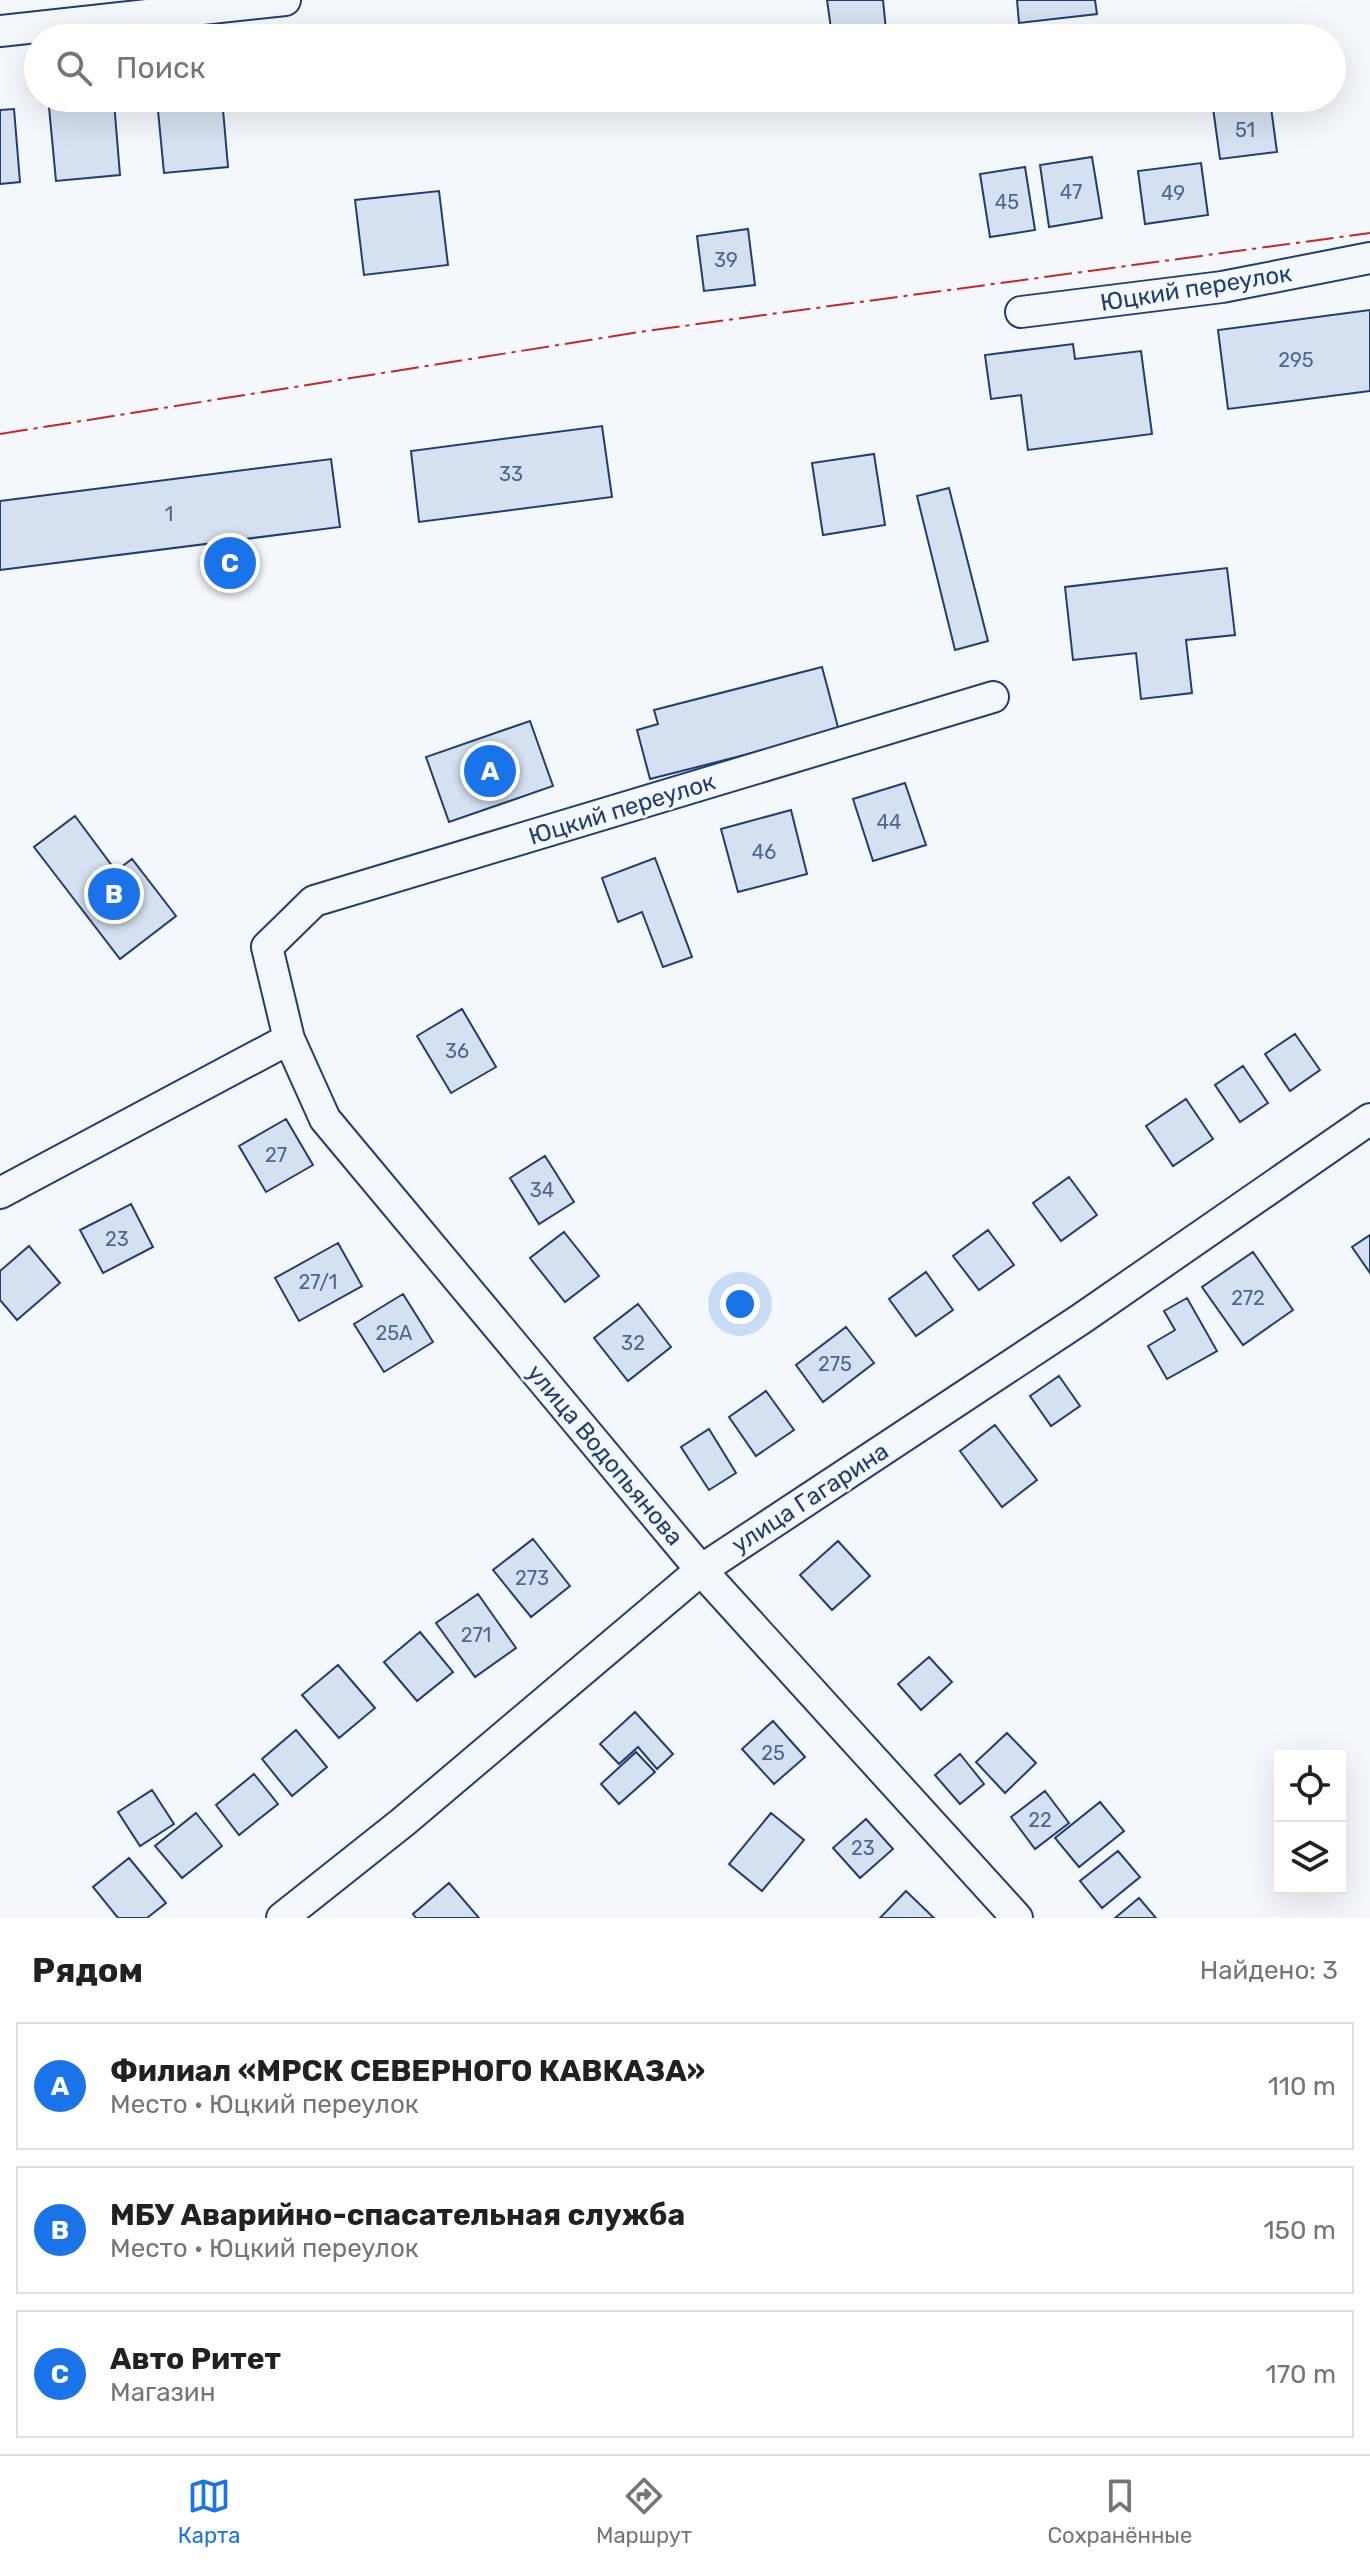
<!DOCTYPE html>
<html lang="ru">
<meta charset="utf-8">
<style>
:root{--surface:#fff;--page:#f6f6f6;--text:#202124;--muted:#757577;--line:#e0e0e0;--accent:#1a73e8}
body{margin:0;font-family:Rubik,sans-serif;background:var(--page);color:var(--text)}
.controls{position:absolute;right:24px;bottom:24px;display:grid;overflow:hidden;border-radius:0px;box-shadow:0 8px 32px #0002}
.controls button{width:72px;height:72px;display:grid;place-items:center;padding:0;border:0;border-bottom:2px solid var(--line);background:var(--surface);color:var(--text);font:40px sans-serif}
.you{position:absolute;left:740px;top:1304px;width:28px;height:28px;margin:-20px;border:6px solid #fff;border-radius:50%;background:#1a73e8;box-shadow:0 0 0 12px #1a73e833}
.badge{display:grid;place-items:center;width:52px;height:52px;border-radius:50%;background:var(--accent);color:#fff;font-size:26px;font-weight:700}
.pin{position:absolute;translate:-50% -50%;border:4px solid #fff;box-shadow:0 2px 8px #0006}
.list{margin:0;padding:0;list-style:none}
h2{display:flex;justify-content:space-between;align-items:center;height:104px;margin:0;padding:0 32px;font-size:34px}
h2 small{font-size:26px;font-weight:400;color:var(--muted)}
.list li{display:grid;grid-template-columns:52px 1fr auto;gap:24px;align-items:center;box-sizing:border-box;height:128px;margin:0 16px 16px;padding:0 16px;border:2px solid var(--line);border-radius:0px}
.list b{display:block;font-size:30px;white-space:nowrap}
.list p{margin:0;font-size:26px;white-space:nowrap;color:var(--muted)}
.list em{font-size:26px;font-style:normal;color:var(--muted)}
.icon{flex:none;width:44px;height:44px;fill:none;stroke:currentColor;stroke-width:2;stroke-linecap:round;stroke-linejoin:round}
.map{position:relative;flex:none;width:1370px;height:1918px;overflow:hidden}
.search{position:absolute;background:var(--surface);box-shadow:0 8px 32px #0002;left:24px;right:24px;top:24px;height:88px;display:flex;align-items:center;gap:20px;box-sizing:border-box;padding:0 28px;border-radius:44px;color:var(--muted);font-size:30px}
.sheet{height:536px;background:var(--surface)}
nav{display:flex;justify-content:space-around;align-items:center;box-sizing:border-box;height:112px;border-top:2px solid var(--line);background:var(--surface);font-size:22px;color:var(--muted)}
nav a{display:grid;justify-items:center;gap:4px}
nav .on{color:var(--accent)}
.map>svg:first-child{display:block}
.building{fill:#d5e0f0;stroke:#1d3f73;stroke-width:2}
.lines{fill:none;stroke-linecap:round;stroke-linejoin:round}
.minor-casing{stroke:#1d3f73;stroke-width:34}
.minor{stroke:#f4f7fb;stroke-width:30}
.power{stroke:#c62828;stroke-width:2;stroke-dasharray:28 6 4 6;stroke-linecap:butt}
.labels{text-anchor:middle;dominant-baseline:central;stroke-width:6;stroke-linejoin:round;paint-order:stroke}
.number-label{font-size:20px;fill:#4b6792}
.street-label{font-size:24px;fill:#1d3f73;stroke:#f4f7fb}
</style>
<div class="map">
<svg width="1370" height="1918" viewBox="0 0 1370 1918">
<rect width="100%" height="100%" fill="#f4f7fb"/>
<path class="building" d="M827 0H883L886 30 832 36Z
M1017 0H1095L1097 14 1019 23Z
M617 28 618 38H547L546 36Z
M173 98H222L228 167 164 173 157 100Z
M554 98H616L555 105Z
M1270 100 1277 152 1220 159 1213 108Z
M114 102 120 175 56 181 49 107Z
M14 109 20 182 0 184V110Z
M1092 157 1102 218 1049 227 1040 165Z
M1201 163 1208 215 1145 224 1138 171Z
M1025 167 1035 230 990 237 980 174Z
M439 191 448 265 364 275 355 200Z
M748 229 755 285 704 291 697 236Z
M1370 310V391L1228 409 1218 330Z
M1073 344 1075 359 1141 351 1152 434 1028 450 1021 395 991 399 985 355Z
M602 426 612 497 419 522 411 451Z
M874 454 885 525 823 535 812 463Z
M331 459 340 527 0 570V501Z
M949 488 988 641 955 650 917 496Z
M1227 568 1235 635 1186 640 1192 693 1141 699 1136 653 1073 660 1065 587Z
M822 667 839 731 650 779 637 730 658 724 654 710Z
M530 721 553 786 449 822 426 757Z
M905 783 926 845 873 861 853 799Z
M791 810 807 874 738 892 721 829Z
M75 816 116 871 132 859 176 916 120 959 34 847Z
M655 858 692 957 663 967 642 912 618 922 602 878Z
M462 1009 496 1067 451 1093 417 1036Z
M1295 1034 1320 1070 1290 1091 1265 1054Z
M1243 1066 1268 1103 1240 1122 1215 1085Z
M1186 1099 1213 1139 1173 1166 1146 1126Z
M286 1119 313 1165 266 1192 239 1146Z
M545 1156 574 1202 539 1224 510 1178Z
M1069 1177 1097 1215 1061 1241 1033 1203Z
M131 1204 153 1247 103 1273 80 1230Z
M988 1230 1014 1265 979 1290 953 1256Z
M564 1232 599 1276 565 1302 530 1258Z
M1370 1235V1273L1352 1247Z
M338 1243 362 1286 299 1321 275 1278Z
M29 1246 60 1283 17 1320 0 1300V1271Z
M1253 1252 1293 1310 1243 1345 1202 1287Z
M926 1272 953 1310 916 1336 889 1299Z
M403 1294 433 1342 384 1372 354 1324Z
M1187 1298 1217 1351 1167 1379 1148 1346 1175 1330 1164 1311Z
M638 1304 671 1347 628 1381 594 1338Z
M846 1327 874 1363 823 1402 796 1365Z
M1059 1376 1080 1406 1051 1426 1030 1396Z
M766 1391 794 1430 756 1456 729 1417Z
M995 1425 1037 1480 1002 1507 960 1451Z
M709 1429 736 1473 709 1490 681 1447Z
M533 1539 570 1586 531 1617 493 1570Z
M838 1541 870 1576 832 1610 800 1575Z
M478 1594 516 1648 475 1677 436 1623Z
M420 1632 453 1672 417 1701 384 1662Z
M929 1657 952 1682 921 1710 898 1684Z
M338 1665 375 1708 339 1738 302 1695Z
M635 1712 673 1754 657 1769 638 1747 619 1764 600 1744Z
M773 1721 805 1757 774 1784 742 1749Z
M296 1730 327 1767 292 1796 262 1759Z
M1007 1733 1036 1763 1005 1793 976 1762Z
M636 1752 655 1772 619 1804 601 1784Z
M960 1754 984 1784 960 1804 935 1775Z
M254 1774 278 1804 239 1835 216 1805Z
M152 1790 174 1824 140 1846 118 1812Z
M1045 1791 1069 1823 1035 1849 1011 1817Z
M1100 1802 1124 1831 1079 1867 1055 1838Z
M196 1813 222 1846 182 1878 155 1846Z
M771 1813 804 1840 762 1891 729 1864Z
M866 1819 893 1849 860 1878 833 1848Z
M1118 1851 1140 1877 1102 1908 1080 1881Z
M129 1858 166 1903 147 1918H118L93 1887Z
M449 1883 479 1918H416L413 1914Z
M906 1891 934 1918H880Z
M1139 1898 1156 1918H1115Z"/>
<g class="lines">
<g class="minor-casing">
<path id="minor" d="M0 31 285 0
M1021 312 1222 287 1370 258
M993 697 314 901 267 947 289 1039 325 1119 701 1570 1017 1918
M0 1193 289 1039
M282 1918 403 1822 701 1570 1081 1319 1370 1119"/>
</g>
<use href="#minor" class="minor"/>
<path class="power" d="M0 434 646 331 1370 233"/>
</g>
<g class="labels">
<g class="number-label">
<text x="1245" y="130">51</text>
<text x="1071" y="192">47</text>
<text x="1173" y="193">49</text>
<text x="1007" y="202">45</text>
<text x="726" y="260">39</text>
<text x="1296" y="360">295</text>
<text x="511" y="474">33</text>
<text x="169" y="514">1</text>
<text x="889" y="822">44</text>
<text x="764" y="852">46</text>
<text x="457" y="1051">36</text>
<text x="276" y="1155">27</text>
<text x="542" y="1190">34</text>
<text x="117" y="1239">23</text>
<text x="318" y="1282">27/1</text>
<text x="1248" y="1298">272</text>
<text x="394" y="1333">25А</text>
<text x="633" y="1343">32</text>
<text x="835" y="1364">275</text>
<text x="532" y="1578">273</text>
<text x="476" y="1635">271</text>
<text x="773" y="1753">25</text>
<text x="1040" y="1820">22</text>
<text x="863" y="1848">23</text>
</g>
<g class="street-label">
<text transform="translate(1196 288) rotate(-9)">Юцкий переулок</text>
<text transform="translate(622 809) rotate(-17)">Юцкий переулок</text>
<text transform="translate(605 1455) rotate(50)">улица Водопьянова</text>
<text transform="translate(810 1498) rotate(-33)">улица Гагарина</text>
</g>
</g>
</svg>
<div class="controls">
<button><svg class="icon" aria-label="locate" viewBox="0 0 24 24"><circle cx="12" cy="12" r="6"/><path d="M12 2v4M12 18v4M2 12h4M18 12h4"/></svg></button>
<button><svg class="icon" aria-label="layers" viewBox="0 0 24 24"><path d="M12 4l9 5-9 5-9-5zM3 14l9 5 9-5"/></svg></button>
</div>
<div class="you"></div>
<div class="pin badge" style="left:490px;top:771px">A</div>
<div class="pin badge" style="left:114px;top:894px">B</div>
<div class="pin badge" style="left:230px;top:563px">C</div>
<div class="search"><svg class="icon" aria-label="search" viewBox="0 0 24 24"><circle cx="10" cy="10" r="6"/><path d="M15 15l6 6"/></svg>Поиск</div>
</div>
<section class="sheet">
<h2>Рядом<small>Найдено: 3</small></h2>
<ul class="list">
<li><span class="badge">A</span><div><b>Филиал «МРСК СЕВЕРНОГО КАВКАЗА»</b><p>Место · Юцкий переулок</p></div><em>110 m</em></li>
<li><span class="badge">B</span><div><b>МБУ Аварийно-спасательная служба</b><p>Место · Юцкий переулок</p></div><em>150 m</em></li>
<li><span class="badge">C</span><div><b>Авто Ритет</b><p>Магазин</p></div><em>170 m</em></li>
</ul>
</section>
<nav>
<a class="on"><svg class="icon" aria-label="map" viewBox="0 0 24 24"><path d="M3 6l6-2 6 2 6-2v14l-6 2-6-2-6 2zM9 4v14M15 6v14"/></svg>Карта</a>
<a><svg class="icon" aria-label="directions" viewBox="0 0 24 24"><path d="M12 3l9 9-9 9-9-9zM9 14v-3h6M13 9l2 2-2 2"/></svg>Маршрут</a>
<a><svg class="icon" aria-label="saved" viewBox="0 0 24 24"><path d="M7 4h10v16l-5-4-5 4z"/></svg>Сохранённые</a>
</nav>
